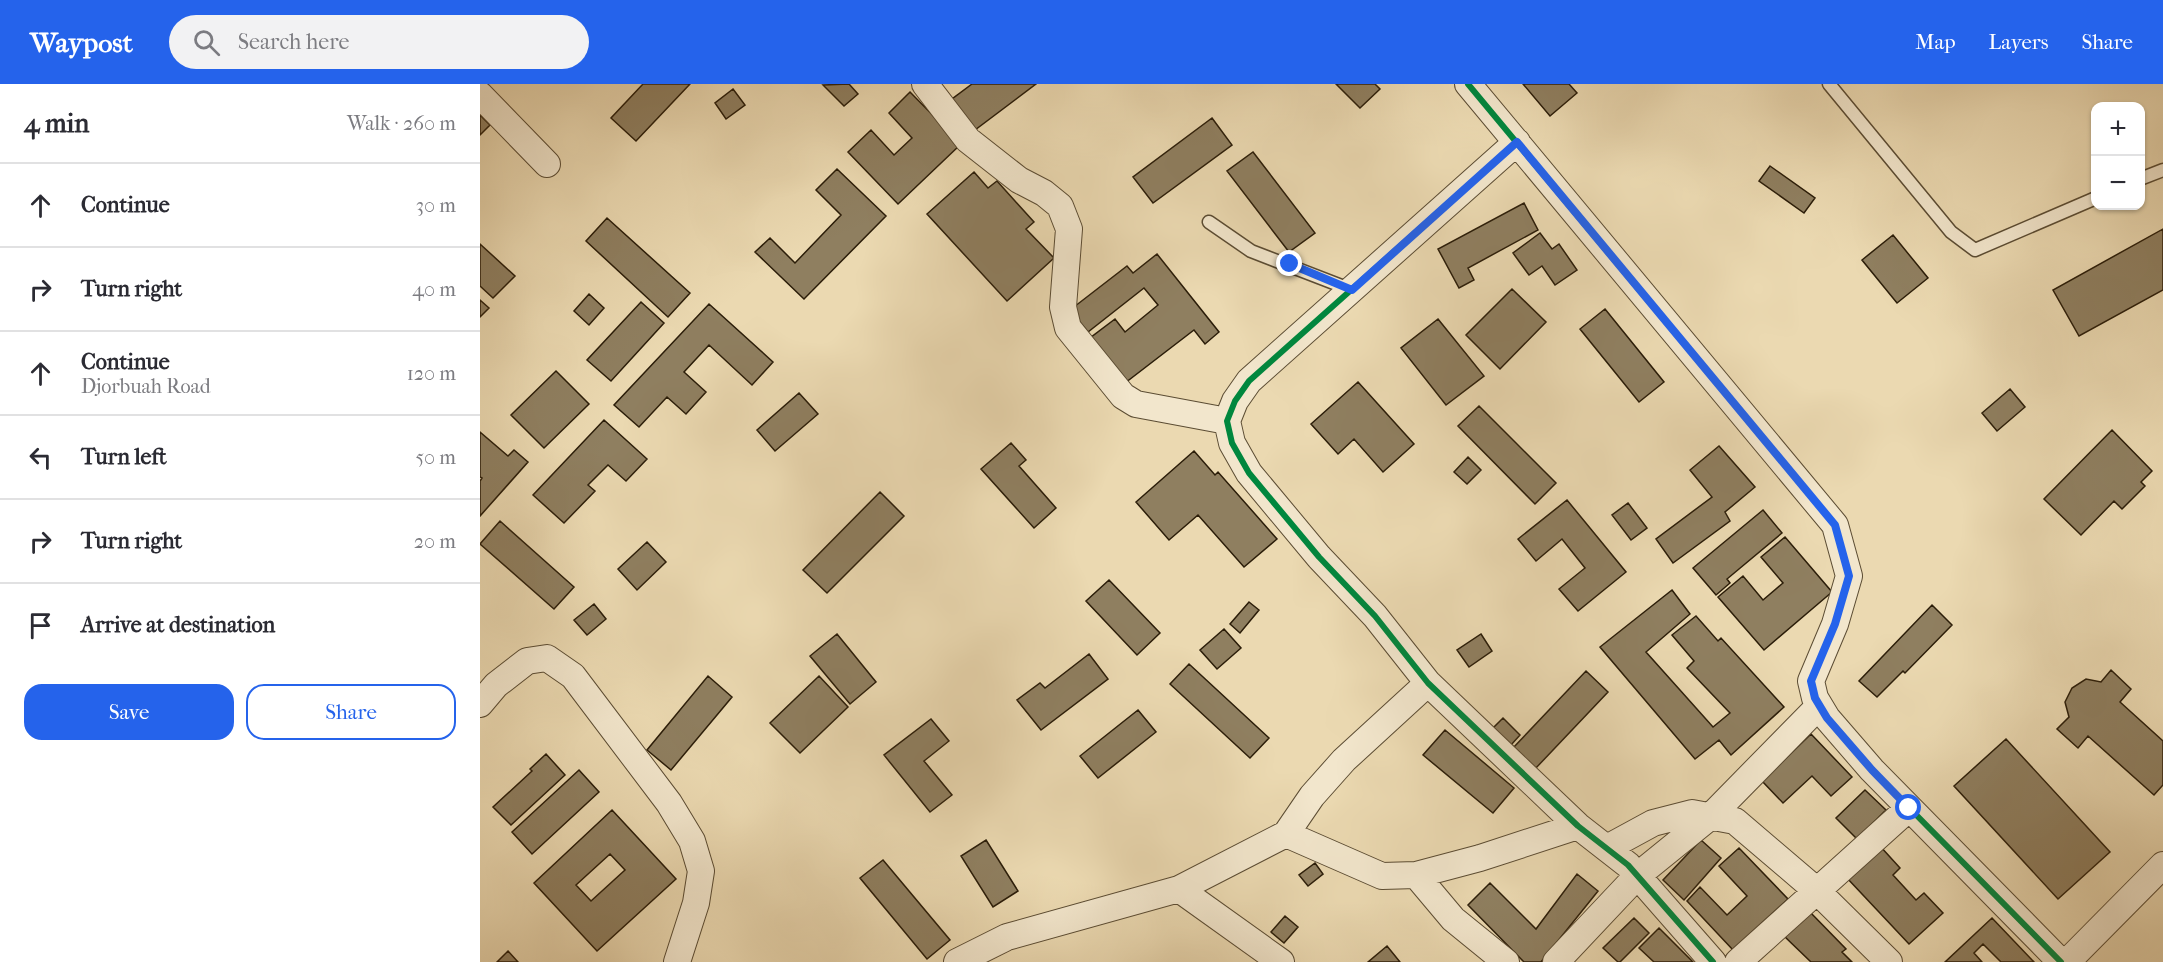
<!DOCTYPE html>
<meta charset="utf-8">
<style>
:root{--surface:#fff;--page:#f2f2f3;--text:#2b2b33;--muted:#7c7c81;--line:#e1e1e2;--accent:#2563eb}
body{margin:0;font-family:"IM FELL French Canon",serif;background:var(--page);color:var(--text)}
.controls{position:absolute;right:18px;top:18px;display:grid;overflow:hidden;border-radius:12px;box-shadow:0 2px 4px #0004}
.controls button{width:54px;height:54px;display:grid;place-items:center;padding:0;border:0;border-bottom:2px solid var(--line);background:var(--surface);color:var(--text);font:30px sans-serif}
.stop{position:absolute;width:18px;height:18px;margin:-14px;border:4px solid #2563eb;border-radius:50%;background:#fff}
.stop.end{background:#2563eb;border-color:#fff;box-shadow:0 2px 6px #0008}
.list{margin:0;padding:0;list-style:none}
h2{display:flex;justify-content:space-between;align-items:center;height:78px;margin:0;padding:0 24px;font-size:26px}
h2 small{font-size:20px;font-weight:400;color:var(--muted)}
.list li{display:grid;grid-template-columns:39px 1fr auto;gap:18px;align-items:center;box-sizing:border-box;height:84px;padding:0 24px;border-top:2px solid var(--line)}
.list b{display:block;font-size:22px;white-space:nowrap}
.list p{margin:0;font-size:20px;white-space:nowrap;color:var(--muted)}
.list em{font-size:20px;font-style:normal;color:var(--muted)}
.actions{display:flex;gap:12px;padding:18px 24px}
.actions a{flex:1;padding:14px 0;border:2px solid var(--accent);border-radius:18px;text-align:center;font-size:21px;color:var(--accent)}
.actions .main{background:var(--accent);color:#fff}
.icon{flex:none;width:33px;height:33px;fill:none;stroke:currentColor;stroke-width:2;stroke-linecap:round;stroke-linejoin:round}
.map{position:relative;flex:none;width:1683px;height:878px;overflow:hidden}
header{display:flex;align-items:center;gap:36px;box-sizing:border-box;height:84px;padding:0 30px;background:var(--accent);color:#fff}
header strong{font-size:28px}
nav{display:flex;gap:33px;margin-inline-start:auto;font-size:21px}
.search{width:420px;height:54px;background:var(--page);display:flex;align-items:center;gap:15px;box-sizing:border-box;padding:0 21px;border-radius:33px;color:var(--muted);font-size:22px}
main{display:flex}
aside{flex:1;background:var(--surface)}
.map>svg:first-child{display:block}
.building{fill:#8f7f60;stroke:#2b1d09;stroke-width:1.5;fill-rule:evenodd}
.lines{fill:none;stroke-linecap:round;stroke-linejoin:round}
.lane-casing{stroke:#5b4c33;stroke-width:15}
.street-casing{stroke:#5b4c33;stroke-width:28}
.lane{stroke:#f2e6cc;stroke-width:12}
.street{stroke:#f2e6cc;stroke-width:26}
.cycleway-casing{stroke:#f2e6cc;stroke-width:10}
.cycleway{stroke:#00873e;stroke-width:6}
.route{stroke:#2563eb;stroke-width:8}
</style>
<header>
<strong>Waypost</strong>
<div class="search"><svg class="icon" aria-label="search" viewBox="0 0 24 24"><circle cx="10" cy="10" r="6"/><path d="M15 15l6 6"/></svg>Search here</div>
<nav><a>Map</a><a>Layers</a><a>Share</a></nav>
</header>
<main>
<aside>
<h2>4 min<small>Walk · 260 m</small></h2>
<ul class="list">
<li><svg class="icon" aria-label="ahead" viewBox="0 0 24 24"><path d="M12 20V5M6 11l6-6 6 6"/></svg><div><b>Continue</b></div><em>30 m</em></li>
<li><svg class="icon" aria-label="right" viewBox="0 0 24 24"><path d="M7 20v-9h11M14 6l5 5-5 5"/></svg><div><b>Turn right</b></div><em>40 m</em></li>
<li><svg class="icon" aria-label="ahead" viewBox="0 0 24 24"><path d="M12 20V5M6 11l6-6 6 6"/></svg><div><b>Continue</b><p>Djorbuah Road</p></div><em>120 m</em></li>
<li><svg class="icon" aria-label="left" viewBox="0 0 24 24"><path d="M17 20v-9H6M10 6l-5 5 5 5"/></svg><div><b>Turn left</b></div><em>50 m</em></li>
<li><svg class="icon" aria-label="right" viewBox="0 0 24 24"><path d="M7 20v-9h11M14 6l5 5-5 5"/></svg><div><b>Turn right</b></div><em>20 m</em></li>
<li><svg class="icon" aria-label="arrive" viewBox="0 0 24 24"><path d="M6 21V4h12l-3 4 3 4H6"/></svg><div><b>Arrive at destination</b></div></li>
</ul>
<div class="actions"><a class="main">Save</a><a>Share</a></div>
</aside>
<div class="map">
<svg width="1683" height="878" viewBox="0 0 1683 878">
<rect width="100%" height="100%" fill="#ebd9b1"/>
<filter id="stains"><feTurbulence type="fractalNoise" baseFrequency=".00333" numOctaves="4"/><feColorMatrix values="0 0 0 0 .2 0 0 0 0 .09 0 0 0 0 .02 0 0 0 .5 -.17"/></filter>
<radialGradient id="worn" r=".72"><stop offset=".6" stop-color="#630" stop-opacity="0"/><stop offset="1" stop-color="#630" stop-opacity=".3"/></radialGradient>
<path class="building" d="M163 0H210L156 57 131 34Z
M369 0 378 10 364 22 343 1Z
M492 0H556L491 49 468 18Z
M856 0H895L900 5 880 24Z
M1043 0H1089L1097 9 1070 32Z
M253 5 265 21 246 35 235 19Z
M430 8 481 60 418 120 368 68 391 46 414 71 432 54 409 29Z
M0 31 10 41 0 51Z
M732 34 752 61 673 119 653 93Z
M773 68 835 149 809 168 747 87Z
M1290 82 1335 114 1324 129 1279 97Z
M357 85 406 132 324 215 275 168 290 154 315 179 361 131 336 106Z
M494 88 508 104 517 97 554 138 546 145 574 174 527 217 447 130Z
M1044 119 1058 146 988 184 994 196 979 204 958 165Z
M127 134 210 209 188 233 106 157Z
M1683 145V206L1599 252 1573 206Z
M1060 149 1072 165 1079 160 1097 186 1075 201 1062 182 1049 191 1033 169Z
M1413 151 1448 194 1417 219 1382 176Z
M0 160 35 192 13 214 0 202Z
M677 170 739 248 725 260 714 246 645 299 610 254 635 235 645 248 678 221 664 204 608 248 590 226 647 182 653 189Z
M1032 205 1066 238 1020 285 986 251Z
M109 210 124 224 109 241 94 227Z
M0 216 9 224 0 233Z
M161 218 184 239 131 297 107 276Z
M229 220 293 278 272 301 229 261 204 288 226 308 206 330 187 313 159 343 134 321Z
M1125 225 1184 298 1159 318 1100 245Z
M958 235 1004 292 966 321 921 264Z
M76 287 109 320 64 364 31 331Z
M878 298 934 360 903 388 874 355 858 370 831 340Z
M1530 305 1545 323 1517 347 1502 329Z
M319 309 338 330 295 367 277 346Z
M999 322 1076 399 1055 420 978 342Z
M124 336 167 375 146 397 128 381 108 401 115 407 84 439 53 411Z
M1632 346 1672 387 1661 398 1665 402 1642 425 1634 417 1601 451 1564 415Z
M0 348 28 372 34 366 48 378 0 432V397L2 394 0 393Z
M531 359 546 376 539 382 576 424 554 444 501 385Z
M1239 362 1275 403 1245 428 1250 437 1193 479 1176 455 1232 413 1210 386Z
M714 367 735 391 738 388 797 455 764 483 718 431 689 456 656 418Z
M988 373 1001 386 987 400 974 388Z
M400 408 424 432 347 509 323 486Z
M1087 416 1146 488 1098 527 1079 505 1105 484 1082 455 1056 477 1038 455Z
M1148 419 1167 444 1151 456 1132 431Z
M1283 426 1302 449 1247 495 1250 499 1236 511 1213 484Z
M20 437 94 503 74 525 0 460Z
M1305 453 1352 508 1284 566 1238 513 1263 492 1283 516 1303 499 1281 473Z
M167 458 186 478 157 506 138 485Z
M629 496 680 549 657 571 606 517Z
M1192 506 1210 530 1166 568 1233 643 1250 629 1207 584 1214 577 1192 551 1216 532 1238 557 1241 554 1304 623 1251 671 1239 656 1215 675 1120 563Z
M769 518 779 526 760 549 750 540Z
M114 520 126 535 107 551 94 536Z
M1452 521 1472 541 1425 589 1423 587 1397 613 1379 597Z
M744 545 761 564 737 585 720 566Z
M357 550 396 598 370 620 330 572Z
M1001 550 1012 567 989 583 977 566Z
M609 570 628 595 561 646 537 616 560 599 565 604Z
M709 580 789 654 770 674 690 600Z
M1631 586 1651 605 1640 618 1683 657V701L1674 711 1608 652 1598 664 1577 645 1589 633 1585 618 1592 604 1606 595 1621 598Z
M1106 587 1128 608 1055 685 1033 664Z
M228 592 252 613 191 686 167 666Z
M339 592 368 623 320 669 290 639Z
M658 626 676 648 618 694 600 672Z
M1023 634 1040 651 1031 661 1013 644Z
M451 635 469 657 444 677 472 711 450 728 404 671Z
M965 646 1034 704 1013 729 943 671Z
M1331 650 1372 693 1351 712 1332 692 1303 719 1282 697Z
M1526 655 1630 768 1578 815 1474 702Z
M66 670 85 691 31 741 13 723 52 687 50 685Z
M99 686 119 708 52 770 32 748Z
M1385 706 1406 726 1377 755 1356 734Z
M132 726 196 795 117 867 54 799ZM130 770 145 786 111 817 96 801Z
M506 756 538 807 513 823 481 772Z
M1221 756 1241 774 1204 816 1183 796Z
M1400 762 1420 784 1413 791 1436 816 1444 809 1463 829 1429 860 1367 794Z
M1259 764 1308 815 1253 866 1207 817 1220 803 1247 831 1267 812 1239 782Z
M403 776 470 856 447 875 380 794Z
M835 779 843 790 828 802 819 791Z
M1097 790 1118 807 1061 878H1044L988 821 1010 799 1056 845Z
M1329 827 1366 865 1362 868 1372 878H1331L1304 852Z
M805 832 818 843 804 859 791 848Z
M1154 834 1169 849 1140 878H1138L1123 864Z
M1512 834 1554 878H1521L1503 860 1494 869 1502 878H1465Z
M1179 844 1213 878H1174L1159 864Z
M907 862 920 878H888Z
M28 867 38 878H17Z"/>
<g class="lines">
<g class="lane-casing">
<path id="lane" d="M1349 0 1471 148 1495 166 1616 114
M1660 95 1683 86
M729 138 771 167 872 206"/>
</g>
<g class="street-casing">
<path id="street" d="M445 0 488 56 539 96 564 109 580 122 589 145 583 223 588 244 643 312 656 320 747 337
M988 0 1355 441 1369 492 1355 540 1331 597 1335 614 1347 634 1392 686 1581 878
M0 11 67 80
M1037 58 769 297 755 317 747 337 752 359 769 389 839 473 895 532 948 599 1098 742 1148 781 1233 878
M0 620 16 601 47 577 67 574 93 592 189 719 212 757 221 787 216 819 197 878
M806 750 902 792 936 791 1000 774 1098 742
M1127 764 1173 739 1212 729 1255 737 1337 807 1409 878
M936 791 973 835 1026 878
M699 805 801 878
M477 878 527 853 699 805 806 750 832 712 864 676 948 599
M1076 878 1157 792 1231 732 1339 622
M1258 878 1429 724
M1587 878 1683 781"/>
</g>
<use href="#lane" class="lane"/>
<use href="#street" class="street"/>
<g class="cycleway-casing">
<path id="cycleway" d="M988 0 1355 441 1369 492 1355 540 1331 597 1335 614 1347 634 1392 686 1581 878
M1037 58 769 297 755 317 747 337 752 359 769 389 839 473 895 532 948 599 1098 742 1148 781 1233 878"/>
</g>
<use href="#cycleway" class="cycleway"/>
</g>
<g class="lines">
<path class="route" d="M810 180 872 206 1037 58 1355 441 1369 492 1355 540 1331 597 1335 614 1347 634 1392 686 1429 724"/>
</g>
<rect width="100%" height="100%" filter="url(#stains)"/>
<rect width="100%" height="100%" fill="url(#worn)"/>
</svg>
<div class="controls">
<button>+</button>
<button>−</button>
</div>
<div class="stop" style="left:1429px;top:724px"></div>
<div class="stop end" style="left:810px;top:180px"></div>
</div>
</main>
